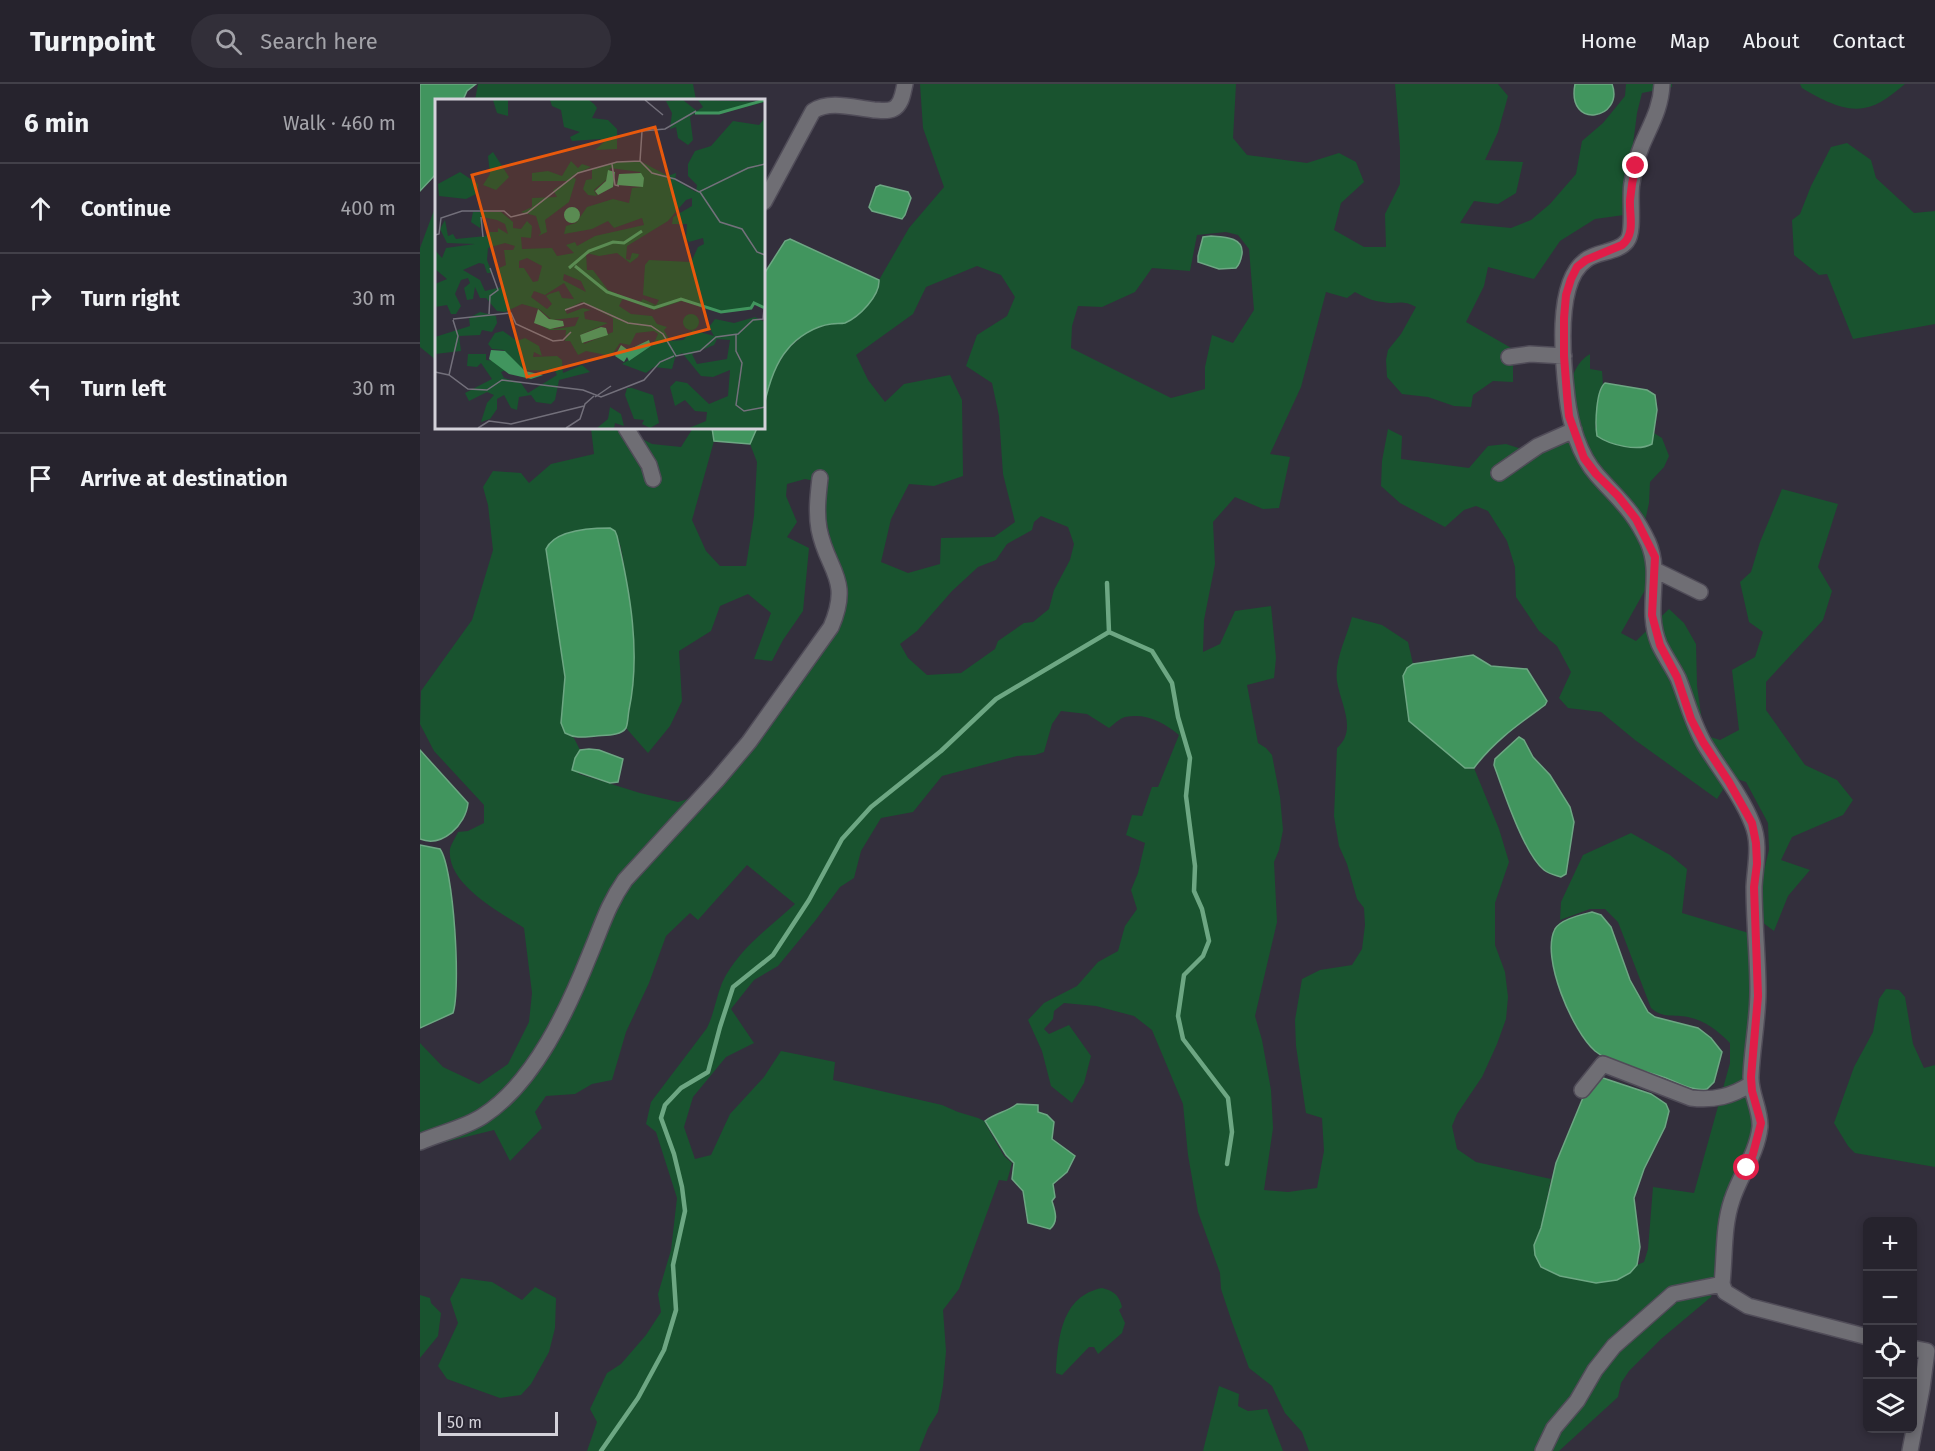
<!DOCTYPE html>
<meta charset="utf-8">
<style>
:root{--surface:#26232d;--page:#322f39;--text:#f1f3f6;--muted:#a4a4aa;--line:#424049}
body{margin:0;font-family:"Fira Sans",sans-serif;background:var(--page);color:var(--text)}
.controls{position:absolute;right:18px;bottom:18px;display:grid;overflow:hidden;border-radius:9px;box-shadow:0 3px 9px #0003}
.controls button{width:54px;height:54px;display:grid;place-items:center;padding:0;border:0;border-bottom:2px solid var(--line);background:var(--surface);color:var(--text);font:30px sans-serif}
.scale{position:absolute;left:18px;bottom:15px;width:120px;box-sizing:border-box;padding-left:6px;border:3px solid #d4d2da;border-top:0;font-size:16px;line-height:21px;white-space:nowrap;color:#d4d2da;-webkit-text-stroke:4px #292532;paint-order:stroke}
.stop{position:absolute;width:18px;height:18px;margin:-14px;border:4px solid #e11d48;border-radius:50%;background:#fff}
.stop.end{background:#e11d48;border-color:#fff;box-shadow:0 2px 6px #0008}
.list{margin:0;padding:0;list-style:none}
h2{display:flex;justify-content:space-between;align-items:center;height:78px;margin:0;padding:0 24px;font-size:26px}
h2 small{font-size:20px;font-weight:400;color:var(--muted)}
.list li{display:grid;grid-template-columns:39px 1fr auto;gap:18px;align-items:center;box-sizing:border-box;height:90px;padding:0 24px;border-top:2px solid var(--line)}
.list b{display:block;font-size:22px;white-space:nowrap}
.list em{font-size:20px;font-style:normal;color:var(--muted)}
.icon{flex:none;width:33px;height:33px;fill:none;stroke:currentColor;stroke-width:2;stroke-linecap:round;stroke-linejoin:round}
.map{position:relative;flex:none;width:1515px;height:1367px;overflow:hidden}
header{display:flex;align-items:center;gap:36px;box-sizing:border-box;height:84px;padding:0 30px;background:var(--surface);border-bottom:2px solid var(--line)}
header strong{font-size:28px}
nav{display:flex;gap:33px;margin-inline-start:auto;font-size:21px}
.search{width:420px;height:54px;background:var(--page);display:flex;align-items:center;gap:15px;box-sizing:border-box;padding:0 21px;border-radius:33px;color:var(--muted);font-size:22px}
main{display:flex}
aside{flex:1;background:var(--surface)}
.map>svg:first-child{display:block}
.green{fill:#19532f;fill-rule:evenodd}
.water{fill:#41955e;stroke:#6da783;stroke-width:1.5}
.lines{fill:none;stroke-linecap:round;stroke-linejoin:round}
.stream{stroke:#6da783;stroke-width:4.5}
.minor-casing{stroke:#504c58;stroke-width:18}
.minor{stroke:#6f6e74;stroke-width:15}
.route{stroke:#e11d48;stroke-width:8}
.inset-river{fill:none;stroke:#41955e;stroke-width:3}
.inset-road{fill:none;stroke:#73707b;stroke-width:1.5}
.view{fill:#e8590c;fill-opacity:0.15;stroke:#e8590c;stroke-width:3}
.inset-edge{fill:none;stroke:#d4d2da;stroke-width:3}
</style>
<header>
<strong>Turnpoint</strong>
<div class="search"><svg class="icon" aria-label="search" viewBox="0 0 24 24"><circle cx="10" cy="10" r="6"/><path d="M15 15l6 6"/></svg>Search here</div>
<nav><a>Home</a><a>Map</a><a>About</a><a>Contact</a></nav>
</header>
<main>
<aside>
<h2>6 min<small>Walk · 460 m</small></h2>
<ul class="list">
<li><svg class="icon" aria-label="ahead" viewBox="0 0 24 24"><path d="M12 20V5M6 11l6-6 6 6"/></svg><div><b>Continue</b></div><em>400 m</em></li>
<li><svg class="icon" aria-label="right" viewBox="0 0 24 24"><path d="M7 20v-9h11M14 6l5 5-5 5"/></svg><div><b>Turn right</b></div><em>30 m</em></li>
<li><svg class="icon" aria-label="left" viewBox="0 0 24 24"><path d="M17 20v-9H6M10 6l-5 5 5 5"/></svg><div><b>Turn left</b></div><em>30 m</em></li>
<li><svg class="icon" aria-label="arrive" viewBox="0 0 24 24"><path d="M6 21V4h12l-3 4 3 4H6"/></svg><div><b>Arrive at destination</b></div></li>
</ul>
</aside>
<div class="map">
<svg width="1515" height="1367" viewBox="0 0 1515 1367">
<rect width="100%" height="100%" fill="#332f3c"/>
<path class="green" d="M58 0H273L276 16H55Z
M500 0H816L813 54 827 71 887 79 919 69 936 78 944 98 921 119 914 146 944 163H966L965 130 980 100V64L975 0H1078L1088 12 1078 48 1065 76 1103 78 1096 109 1078 120 1054 117 1040 139 1091 144 1111 136 1130 120 1156 90 1162 57 1183 39 1205 12 1206 0H1252V3L1222 9 1217 29 1204 131 1175 135 1140 157 1114 195 1068 183 1064 202 1046 238 1093 265V298L1073 297 1053 311 1051 323 1034 322 1008 313 982 310 967 293 966 276 968 266 981 250 996 223C982 215 976 221 963 218 952 217 944 213 935 208L927 214 906 208 881 303 850 370 870 373 859 424 843 425 815 413 793 438 795 480 784 536 783 568 800 560 815 527 851 522 856 574 854 594 827 601 838 659 846 664 852 671 860 713 863 746 859 766 854 778 857 838 835 932 842 956 851 1006 853 1044 844 1106 868 1108 897 1104 904 1067 902 1034 886 1029 876 962 875 936 882 895 900 886 932 881 942 865 945 841 944 824 937 815 927 780 919 762 914 732 917 664C938 646 920 619 917 597 914 576 927 553 932 533L962 541 988 558 993 580 989 582 983 592 989 637 1049 685 1054 684 1079 745 1089 778 1075 819V861L1085 888 1088 913 1086 935 1077 960 1062 993 1037 1030 1032 1042 1037 1065 1056 1078 1131 1095 1121 1144 1114 1161 1214 1185 1217 1181 1224 1178 1228 1165 1233 1103 1274 1109 1310 979V959C1298 947 1286 937 1268 933 1253 930 1244 935 1231 924L1198 838 1185 825H1170L1140 836 1141 818 1163 771 1211 749 1250 771 1267 785 1262 829 1332 850V955L1322 999 1335 1039 1291 1213 1241 1255 1209 1287 1201 1299 1198 1313 1139 1367H889L882 1348 865 1329 852 1302 829 1284 812 1238 801 1205 800 1189 778 1128 768 1071 763 1020 732 946 714 932 676 922 644 919 634 927 633 935 624 945 629 950 649 941 671 972 664 999 652 1019 631 1002 622 967 608 936 624 919 657 902 678 878 698 867 705 842 717 825 711 806 718 789 725 759 706 751 712 731 722 732 732 703H738L759 651C743 638 727 629 705 633 700 634 693 641 689 644L667 630 641 627 632 640 624 668 615 671 597 672 522 692 493 728 461 734 441 767 434 794 420 803 395 837 358 882 334 896 311 925 334 959 306 973 273 1013 264 1043 275 1075 291 1071 310 1030 344 993 361 967 415 978 413 996 522 1021 538 1028 558 1034 564 1037 584 1072 592 1079 587 1097 579 1096 539 1205 523 1226 526 1267 523 1302 518 1328 508 1344 499 1367H167L177 1338 170 1325 187 1289 201 1280 226 1251 241 1228 238 1210 251 1166 257 1114 236 1048 226 1040 231 1018 287 944C294 930 296 914 302 899 317 866 349 844 375 820L327 781 278 836 270 829 246 852 229 899 206 948 192 996 172 1000 155 1010 126 1012 115 1028 122 1044 90 1077 74 1046 13 1061 0 1067V959L23 983 59 1000 88 980 109 938 112 909 104 844C80 828 26 800 30 765 31 760 36 753 38 748L48 747 64 739V721L14 667 0 640 1 607 52 536 73 466 68 421 63 403 73 387 101 389 109 399 131 380 174 370 171 344H201L232 360 261 363 273 344H292L294 357 272 436 286 467 300 482H326L334 432 337 378 330 360 337 344H344V322L346 312 354 287 367 266 387 248 409 240 424 239 437 230 452 215 457 207 459 196 489 144 524 103 503 44ZM806 148 818 151 829 165 834 226 813 259 792 251 785 283V305L751 314 651 264 652 242 658 222 682 223 715 208 732 184 770 187 777 151ZM557 182 581 191 595 213 587 232 557 251 546 282 572 299 579 332 583 390 595 438 574 453 521 454 520 480 488 489 461 478 471 435 489 400 514 402 543 392 542 316 530 291 484 300 465 318 448 296 436 271 493 230 506 203ZM385 395 404 399 403 422 420 496 408 558 278 712 258 718 220 709 159 690 155 674 160 666 154 654 145 649 141 639 145 593 126 465C131 461 136 454 141 451 153 445 182 443 195 447 202 461 204 480 206 496 213 547 216 594 206 644L228 669 250 642 262 617 259 567 291 547 300 522 328 510 351 529 334 575 352 577 363 556 383 527 389 464 367 453 377 438 366 412 367 400ZM621 432 648 443 654 460 650 476 634 506 629 525 613 538 604 539 578 557 575 565 541 589 507 591 488 574 480 560 497 547 532 507 558 483 576 476 587 460 612 446 614 438Z
M1380 0H1485C1474 9 1459 22 1444 24 1423 28 1399 14 1382 4Z
M1427 59 1451 76 1456 94 1494 129 1515 127V240L1433 255 1407 190 1399 191 1374 171 1372 136 1380 130 1391 102 1411 63Z
M16 121V276L0 263V164Z
M1170 270V285L1182 287 1183 300 1180 305 1175 343 1185 357C1199 360 1219 368 1232 360L1234 349 1242 354 1249 372 1244 383 1230 398 1229 419 1221 455 1231 475 1229 499 1201 549 1216 557 1249 525 1264 539 1276 560 1277 602 1284 651 1300 656 1319 646 1312 586 1335 573 1343 548 1329 538 1320 498 1331 488 1340 458 1362 405 1418 420 1398 483 1412 507 1403 536 1346 598V626L1385 681 1417 696 1433 716 1423 731 1372 753 1361 776 1390 786 1368 812 1354 847 1342 838 1343 790 1349 766 1348 739 1326 698 1311 693 1297 715 1215 656 1181 628 1148 624 1139 614 1151 588 1137 562 1119 547 1096 513 1095 483 1087 457 1068 427 1056 422 1044 426 1025 443 980 419 961 402 962 377 968 345 982 352 981 375 1049 384 1068 362 1086 360 1114 369 1144 353C1147 327 1144 285 1170 270Z
M1466 905 1479 906 1485 913 1493 960 1504 984 1515 981V1083L1435 1069 1428 1062 1414 1039 1434 983 1453 948 1459 915Z
M41 1194 72 1198 102 1216 115 1203 136 1214 135 1244 129 1268 111 1300 101 1311 80 1314 27 1295 18 1282 38 1239 30 1215Z
M682 1204C694 1207 699 1211 702 1223L699 1226 705 1239 702 1249 678 1270 674 1263H669L642 1291 636 1289C638 1255 641 1212 682 1204Z
M0 1211 10 1214 11 1219 21 1229 18 1252 0 1274Z
M799 1302 819 1310 818 1322 828 1327 847 1325 863 1367H783Z"/>
<path class="water" d="M0 0H56L47 7 43 16H16V90L0 107Z
M1155 0H1192C1205 35 1146 47 1155 0Z
M460 101 488 108 491 114 485 131 482 135 452 127 449 123 456 103Z
M791 152C804 153 824 153 822 170 821 176 820 180 816 184L799 185 778 178V172L783 153Z
M370 155 459 196C460 212 439 233 425 239 421 240 415 239 411 240 395 242 377 253 367 266 354 281 348 303 344 322V190L365 157Z
M1185 299 1227 306 1235 311 1237 326 1232 360C1218 368 1190 361 1177 352 1175 340 1176 306 1185 299Z
M292 344H337L330 360 294 357Z
M190 444 195 447 197 452C210 507 221 569 209 626 208 631 208 639 206 644 201 652 184 651 176 652 164 653 156 655 145 649L141 639 145 593 126 465C135 446 171 444 190 444Z
M1053 571 1071 582 1107 585 1127 617 1125 621C1099 640 1074 657 1054 684H1045L989 637 983 592 987 584 993 580Z
M1099 653 1104 656 1113 673 1130 691 1150 723 1154 738 1146 790 1141 793C1135 791 1129 790 1124 786 1104 770 1083 706 1074 681L1075 675Z
M169 665 179 666 203 675 198 698 190 699 152 686 155 674 160 666Z
M0 666 48 719C46 741 22 764 0 755Z
M0 761 20 765C34 784 41 906 33 929L0 944Z
M1172 828 1181 831 1191 843 1210 896 1228 928 1235 933 1278 944 1291 954 1302 968 1294 998 1287 1005C1272 1008 1258 998 1243 993 1221 985 1194 982 1175 967 1153 948 1120 873 1135 845 1141 835 1161 831 1172 828Z
M1180 993 1231 1010 1246 1020 1249 1027 1245 1043 1224 1085 1214 1114 1220 1163 1217 1181 1210 1189 1197 1196 1176 1199 1140 1192 1121 1183 1115 1171 1114 1161 1121 1144 1136 1079 1162 1016 1169 1002Z
M597 1020 618 1021V1028L627 1031 634 1038 632 1055 655 1072 647 1088 633 1100 635 1113 632 1117C635 1127 639 1137 630 1145L608 1139 603 1107 592 1095 594 1079 586 1071 565 1037C575 1029 587 1028 597 1020Z"/>
<g class="lines">
<path class="stream" d="M687 499 689 548 732 567 752 599 758 633 770 674 766 712 775 782 774 807 782 825 789 857 783 872 764 891 758 932 763 955 808 1014 812 1048 807 1080
M181 1367 218 1314 244 1266 256 1226 253 1181 265 1127 262 1103 254 1070 241 1034 245 1021 261 1004 288 988 300 943 313 903 353 871 389 816 422 755 451 723 521 667 576 615 689 548"/>
<g class="minor-casing">
<path id="minor" d="M344 118 393 27C410 16 434 24 454 26 459 26 467 28 473 25 482 21 483 8 485 0
M1089 273 1110 270 1144 272
M206 344 229 381 233 395
M1079 389 1118 362 1154 346
M1235 486 1280 508
M1162 1006 1183 980 1271 1014C1294 1017 1312 1012 1331 1000
M0 1058C20 1049 45 1044 63 1032 115 998 148 925 170 870 182 842 187 822 205 796L297 696 329 658 411 543C432 494 407 487 399 445 396 428 398 412 400 394
M1302 1200 1305 1208 1328 1222 1448 1253
M1123 1367 1134 1344 1157 1317 1175 1286 1194 1262 1253 1210 1302 1200C1305 1172 1303 1142 1312 1116 1320 1091 1337 1070 1340 1043 1341 1026 1330 1009 1331 992 1332 964 1338 936 1338 907 1338 873 1334 838 1334 803 1335 782 1341 760 1332 739 1321 711 1300 686 1285 661 1272 639 1267 616 1258 594 1252 582 1244 571 1239 560 1224 523 1243 492 1228 458 1213 426 1199 416 1177 391 1159 371 1150 339 1147 313 1143 279 1134 198 1166 176 1177 167 1198 169 1207 157 1215 147 1209 113 1212 99 1214 87 1217 73 1222 61 1231 40 1241 24 1242 0
M1490 1367 1502 1304 1507 1267 1492 1264"/>
</g>
<use href="#minor" class="minor"/>
</g>
<g class="lines">
<path class="route" d="M1216 82C1213 93 1211 104 1210 116 1209 131 1216 150 1202 161L1166 176 1157 183 1151 195 1146 211 1144 234V272L1147 311 1149 332 1164 374 1176 390 1198 412 1216 435 1235 473 1232 531 1240 561 1257 593 1271 635 1283 658 1309 698 1332 739 1336 759 1337 780 1334 803 1338 912 1331 993 1332 1007 1341 1039 1333 1070 1327 1084"/>
</g>
<g transform="translate(15 15)">
<rect width="330" height="330" fill="#332f3c"/>
<path d="M58 1H73V17L62 14ZM115 1H154L159 5 162 9 157 19 173 21 182 30V50L160 51 169 43 165 40 137 42 135 38 145 33 129 28 126 11 117 7ZM248 1 262 12 268 8 263 1 330 3 284 15H259L255 18 258 41 253 46 243 39 241 28 235 30 237 14 231 2ZM330 19V211L320 203 315 209 288 212 247 202 219 211 188 199 184 207 196 215 217 217 222 225 232 228 229 231 235 242 248 241 258 231 279 237 274 228 280 220 299 224 320 218 330 223V329H254L271 322 272 313 260 312 250 301 240 307 235 288 241 282 252 284 274 305 293 297 295 271 278 278 266 277 247 254 240 259 237 270 219 268 211 274 187 265 218 246 223 235 219 232 201 234 195 246 185 244 176 257 151 252 143 256 135 242H130L131 231H114L104 225 120 230 140 227 144 218 117 221 104 210 87 205 70 213 62 212 51 199H45L40 188 38 200 32 201 29 189 35 184 33 179 26 181 20 195 26 207 21 215H16L12 206 0 208V185L12 180 0 170V151L7 159 11 149 40 145 12 144 5 130 10 121 13 137 18 135 21 140 51 137 54 133H63V129L73 135 70 125 62 121 47 118 45 129 36 123 38 113H66L78 123V129L86 130 92 122 97 127 96 139 86 138 87 150 117 149 122 157 139 154 131 146 140 143 142 147 160 137 209 126 207 119 179 129 173 122 157 130 129 135 131 127 141 124 152 108 178 100 194 104 197 89 207 88 205 73 175 69 171 81 159 91 162 97 153 96 148 90 151 81 157 80V70L182 63H207L233 77 241 74 240 81 261 93 262 86 253 77V65L260 52 276 47 298 22 324 26ZM257 99V107L238 118 237 125H252L251 139 254 143 268 139 269 145 263 148 256 163 214 161 210 166 208 196 224 201 221 206 208 200 204 204 173 191 158 171H152L151 154 164 157 182 154 195 164 203 158 204 155 197 154 195 161 191 160 192 147 233 122 251 101ZM70 144 80 147 78 151H69L71 166 62 170 66 188 50 192 45 181 28 171 44 164 49 165 52 174H57L52 161 53 149ZM92 159 107 167 103 182 98 183 89 169H84V162ZM129 175 146 182 151 193 128 181ZM129 184 139 200 127 199 124 192 114 195 111 197 117 205 112 210 96 198 99 192 110 196ZM147 203 178 219V233L149 245 145 236 173 224 150 220 149 213 156 211 148 209 132 215 130 211ZM282 240 295 241 292 260 262 265 257 255 279 246ZM58 53 74 78 61 91 48 86 55 75 53 57ZM136 62 143 69 147 65 156 68 137 77 141 80 134 103 110 121 112 133 103 137 106 134 101 117 86 113 97 108V99L122 98 118 91 133 82H97V74L113 72 127 77ZM25 73 43 85V94L31 100 4 97 3 85ZM45 213 61 217 62 224 57 233 47 231 45 236 24 237 26 252 0 255V238L35 227 34 219ZM248 223a8 8 0 1 1 16 0a8 8 0 1 1-16 0ZM68 232 82 242 90 239 104 247 107 257 99 253 98 258 122 257 127 261 128 274 147 266 155 273 124 281 120 301 116 305 101 303 96 296 84 298 82 311 76 309 69 296 62 300V310L55 320 46 323 52 304 59 296 52 293 34 302 30 294 57 280 46 264 42 268 32 267 33 255H51V261L61 262 71 271 66 273 69 279 86 284 93 294 122 276 120 272 89 271 75 261 69 251 57 250 53 245 60 234ZM197 289 218 296 224 324 215 329 207 325 209 321 199 320 190 296 192 289ZM175 308 186 315 189 327 180 324 179 329H162L173 320Z" fill="#19532f" fill-rule="evenodd"/>
<path d="M173 71 180 73 178 88 163 96 160 92 171 82ZM206 74 209 79 208 88 182 86 184 75ZM129 116a8 8 0 1 1 16 0a8 8 0 1 1-16 0ZM103 210 114 220 128 222 129 227 115 230 99 224ZM166 228 171 229 173 236 147 244 145 236ZM214 241 216 247 194 262 192 258 189 263 180 257 186 246 193 251ZM56 251 70 252 90 272 108 276 96 280 74 275 54 260Z" fill="#41955e"/>
<path class="inset-river" d="M260 14H284L330 1M140 167 172 193 219 209 246 200 286 213 316 209 319 204 330 209M134 169 154 152 178 143 189 144 207 132"/>
<path class="inset-road" d="M210 1 228 16M205 62 207 32 230 30 261 12M177 65 180 86 184 87M265 93 285 123 307 130 322 153 330 156M46 118 48 138M0 136 4 135 6 119 27 112H69L76 118 92 114 143 74 182 63 205 62 217 74 240 80 264 93 313 69 330 65M130 211 149 204 193 224 216 227 228 235 241 257 265 252 281 238 303 235 318 221 328 220 329 210M54 215 55 197 63 191 55 169M18 220 76 214 81 225 118 242 128 241 136 233M301 236V252L307 264 301 306 309 312 330 308M0 273 14 276 33 290 52 291 67 281 148 291 166 298 209 281 225 263 239 257M14 276 23 237 18 221M160 298 176 287M43 329 54 322 76 325 149 307M131 329 145 320 150 305 159 297"/>
<path class="view" d="M220 28 274 230 92 278 37 76Z"/>
<rect width="330" height="330" class="inset-edge"/>
</g>
</svg>
<div class="controls">
<button>+</button>
<button>−</button>
<button><svg class="icon" aria-label="locate" viewBox="0 0 24 24"><circle cx="12" cy="12" r="6"/><path d="M12 2v4M12 18v4M2 12h4M18 12h4"/></svg></button>
<button><svg class="icon" aria-label="layers" viewBox="0 0 24 24"><path d="M12 4l9 5-9 5-9-5zM3 14l9 5 9-5"/></svg></button>
</div>
<div class="scale">50 m</div>
<div class="stop" style="left:1327px;top:1084px"></div>
<div class="stop end" style="left:1216px;top:82px"></div>
</div>
</main>
